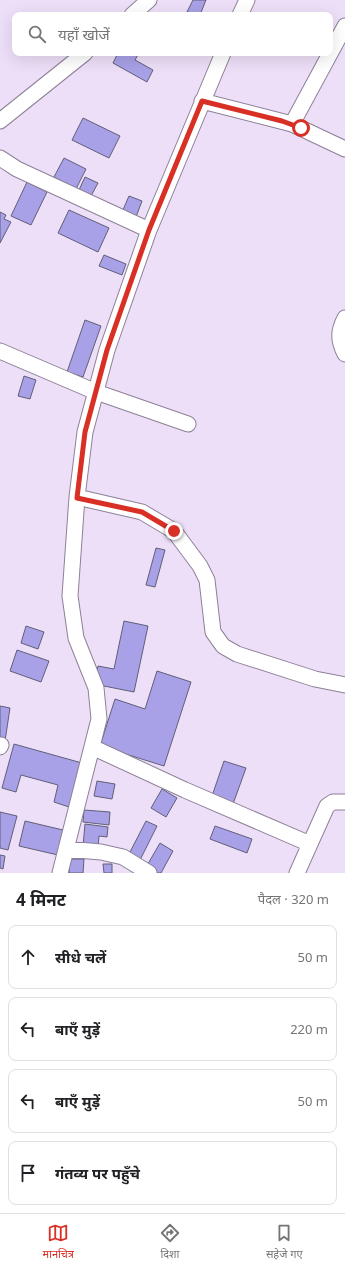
<!DOCTYPE html>
<html lang="hi">
<meta charset="utf-8">
<style>
:root{--surface:#fff;--page:#f2f2f2;--text:#202124;--muted:#757577;--line:#e0e0e0;--accent:#d93025}
body{margin:0;font-family:"Noto Sans","Noto Sans Devanagari",sans-serif;background:var(--page);color:var(--text)}
.stop{position:absolute;width:12px;height:12px;margin:-9px;border:3px solid #d93025;border-radius:50%;background:#fff}
.stop.end{background:#d93025;border-color:#fff;box-shadow:0 1px 4px #0008}
.list{margin:0;padding:0;list-style:none}
h2{display:flex;justify-content:space-between;align-items:center;height:52px;margin:0;padding:0 16px;font-size:17px}
h2 small{font-size:13px;font-weight:400;color:var(--muted)}
.list li{display:grid;grid-template-columns:26px 1fr auto;gap:12px;align-items:center;box-sizing:border-box;height:64px;margin:0 8px 8px;padding:0 8px;border:1px solid var(--line);border-radius:8px}
.list b{display:block;font-size:15px;white-space:nowrap}
.list em{font-size:13px;font-style:normal;color:var(--muted)}
.icon{flex:none;width:22px;height:22px;fill:none;stroke:currentColor;stroke-width:2;stroke-linecap:round;stroke-linejoin:round}
.map{position:relative;flex:none;width:345px;height:873px;overflow:hidden}
.search{position:absolute;background:var(--surface);box-shadow:0 4px 16px #0002;left:12px;right:12px;top:12px;height:44px;display:flex;align-items:center;gap:10px;box-sizing:border-box;padding:0 14px;border-radius:8px;color:var(--muted);font-size:15px}
.sheet{height:340px;background:var(--surface)}
nav{display:flex;justify-content:space-around;align-items:center;box-sizing:border-box;height:56px;border-top:1px solid var(--line);background:var(--surface);font-size:11px;color:var(--muted)}
nav a{display:grid;justify-items:center;gap:2px}
nav .on{color:var(--accent)}
.map>svg:first-child{display:block}
.building{fill:#a8a1e7;stroke:#615f77}
.lines{fill:none;stroke-linecap:round;stroke-linejoin:round}
.minor-casing{stroke:#8d8097;stroke-width:17}
.minor{stroke:#fff;stroke-width:15}
.route{stroke:#d93025;stroke-width:5}
</style>
<div class="map">
<svg width="345" height="873" viewBox="0 0 345 873">
<rect width="100%" height="100%" fill="#eddff8"/>
<path class="building" d="M193 0H206L200 15 187 12Z
M118 53H139L135 60 153 70 147 82 113 63Z
M83 118 120 136 109 158 72 140Z
M64 158 86 169 76 189 54 177Z
M85 177 98 183 91 196 79 190Z
M27 182 47 192 31 225 11 216Z
M129 196 142 201 136 217 122 212Z
M69 210 109 228 98 252 58 233Z
M0 212 6 215 4 219 11 222 0 243Z
M104 255 126 264 122 275 99 266Z
M85 320 101 326 83 377 67 372Z
M24 376 36 380 30 399 18 396Z
M156 548 165 550 155 587 146 585Z
M124 621 148 626 134 692 94 684 98 666 114 669Z
M26 626 44 632 38 649 21 643Z
M17 650 49 661 41 682 10 671Z
M157 671 191 682 164 766 100 746 115 699 145 709Z
M0 706 10 708 5 741 0 740Z
M14 744 82 763 69 807 54 802 58 785 21 775 16 792 2 788Z
M224 761 246 768 233 804 212 796Z
M97 781 115 784 112 799 94 796Z
M162 789 177 798 166 817 151 808Z
M84 810 110 812 109 825 83 822Z
M0 812 17 816 8 850 0 848Z
M25 821 63 830 58 855 19 846Z
M146 821 157 826 140 860 129 854Z
M85 824 108 827 107 837 99 836 98 848 83 846Z
M215 826 252 839 247 853 210 839Z
M160 843 173 851 161 873H153L145 869Z
M0 855 5 856 3 869 0 868Z
M70 859H84L83 873H69Z
M103 864H112V873H104Z"/>
<g class="lines">
<g class="minor-casing">
<path id="minor" d="M132 15 149 0
M240 15 247 0
M202 101 292 124 345 149
M0 121 85 53
M292 124 345 26
M0 158 17 169 149 230
M345 318C338 331 338 340 345 354
M0 351 96 392 188 424
M77 497 142 512 174 531 200 566 207 580 213 632 223 646 237 654 315 679 345 685
M0 747 1 745
M92 747 185 790 310 844
M66 849 101 852 123 857 149 873
M60 873 99 719 96 688 76 638 70 596 77 497 85 432 107 350 149 230 223 53
M297 873 327 806 333 802H345"/>
</g>
<use href="#minor" class="minor"/>
</g>
<g class="lines">
<path class="route" d="M174 531 142 512 77 498 85 432 107 350 149 230 202 101 282 121 301 128"/>
</g>
</svg>
<div class="stop" style="left:301px;top:128px"></div>
<div class="stop end" style="left:174px;top:531px"></div>
<div class="search"><svg class="icon" aria-label="search" viewBox="0 0 24 24"><circle cx="10" cy="10" r="6"/><path d="M15 15l6 6"/></svg>यहाँ खोजें</div>
</div>
<section class="sheet">
<h2>4 मिनट<small>पैदल · 320 m</small></h2>
<ul class="list">
<li><svg class="icon" aria-label="ahead" viewBox="0 0 24 24"><path d="M12 20V5M6 11l6-6 6 6"/></svg><div><b>सीधे चलें</b></div><em>50 m</em></li>
<li><svg class="icon" aria-label="left" viewBox="0 0 24 24"><path d="M17 20v-9H6M10 6l-5 5 5 5"/></svg><div><b>बाएँ मुड़ें</b></div><em>220 m</em></li>
<li><svg class="icon" aria-label="left" viewBox="0 0 24 24"><path d="M17 20v-9H6M10 6l-5 5 5 5"/></svg><div><b>बाएँ मुड़ें</b></div><em>50 m</em></li>
<li><svg class="icon" aria-label="arrive" viewBox="0 0 24 24"><path d="M6 21V4h12l-3 4 3 4H6"/></svg><div><b>गंतव्य पर पहुँचे</b></div></li>
</ul>
</section>
<nav>
<a class="on"><svg class="icon" aria-label="map" viewBox="0 0 24 24"><path d="M3 6l6-2 6 2 6-2v14l-6 2-6-2-6 2zM9 4v14M15 6v14"/></svg>मानचित्र</a>
<a><svg class="icon" aria-label="directions" viewBox="0 0 24 24"><path d="M12 3l9 9-9 9-9-9zM9 14v-3h6M13 9l2 2-2 2"/></svg>दिशा</a>
<a><svg class="icon" aria-label="saved" viewBox="0 0 24 24"><path d="M7 4h10v16l-5-4-5 4z"/></svg>सहेजे गए</a>
</nav>
